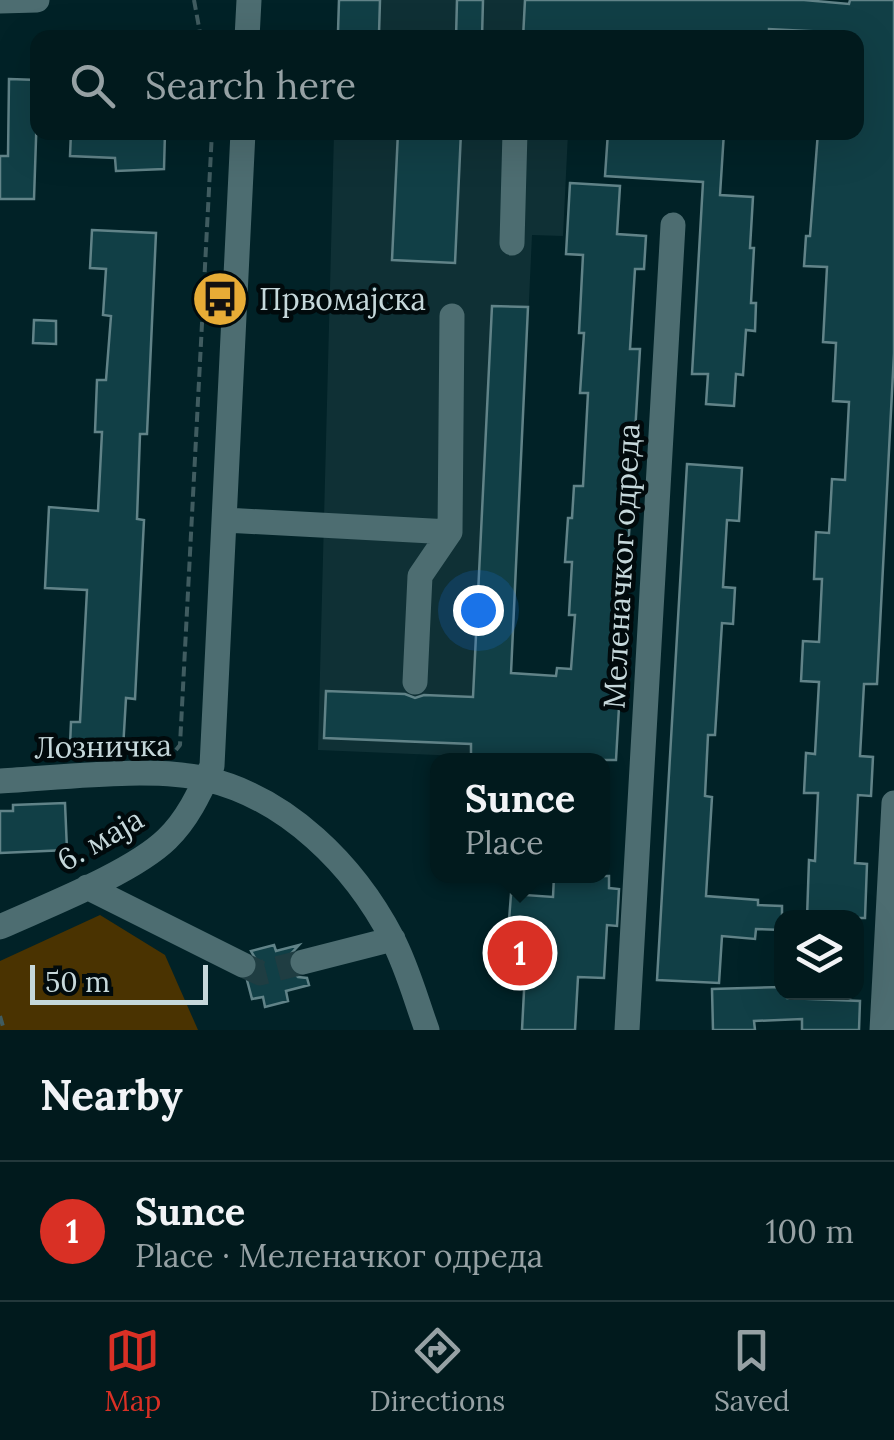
<!DOCTYPE html>
<meta charset="utf-8">
<style>
:root{--surface:#011a1d;--page:#0f272a;--text:#f1f3f6;--muted:#96a1a4;--line:#23383b;--accent:#d93025}
body{margin:0;font-family:Lora,serif;background:var(--page);color:var(--text)}
.controls{position:absolute;right:30px;bottom:30px;display:grid;overflow:hidden;border-radius:20px;box-shadow:0 10px 40px #0002}
.controls button{width:90px;height:90px;display:grid;place-items:center;padding:0;border:0;border-bottom:2px solid var(--line);background:var(--surface);color:var(--text);font:50px sans-serif}
.scale{position:absolute;left:30px;bottom:25px;width:178px;box-sizing:border-box;padding-left:10px;border:5px solid #c6d8db;border-top:0;font-size:28px;line-height:35px;white-space:nowrap;color:#c6d8db;-webkit-text-stroke:8px #010a0c;paint-order:stroke}
.you{position:absolute;left:478px;top:610px;width:35px;height:35px;margin:-25px;border:8px solid #fff;border-radius:50%;background:#1a73e8;box-shadow:0 0 0 15px #1a73e833}
.badge{display:grid;place-items:center;width:65px;height:65px;border-radius:50%;background:var(--accent);color:#fff;font-size:32px;font-weight:700}
.pin{position:absolute;translate:-50% -50%;border:5px solid #fff;box-shadow:0 2px 10px #0006}
.popup{position:absolute;left:430px;top:753px;width:180px;height:130px;box-sizing:border-box;display:grid;place-content:center;border-radius:20px;background:var(--surface);filter:drop-shadow(0 2px 8px #0005);font-size:32px;white-space:nowrap;color:var(--muted)}
.popup b{font-size:38px;color:var(--text)}
.popup::after{content:'';position:absolute;left:50%;top:100%;margin-left:-20px;border:20px solid transparent;border-top-color:var(--surface)}
.list{margin:0;padding:0;list-style:none}
h2{display:flex;justify-content:space-between;align-items:center;height:130px;margin:0;padding:0 40px;font-size:42px}
h2 small{font-size:32px;font-weight:400;color:var(--muted)}
.list li{display:grid;grid-template-columns:65px 1fr auto;gap:30px;align-items:center;box-sizing:border-box;height:140px;padding:0 40px;border-top:2px solid var(--line)}
.list b{display:block;font-size:38px;white-space:nowrap}
.list p{margin:0;font-size:32px;white-space:nowrap;color:var(--muted)}
.list em{font-size:32px;font-style:normal;color:var(--muted)}
.icon{flex:none;width:55px;height:55px;fill:none;stroke:currentColor;stroke-width:2;stroke-linecap:round;stroke-linejoin:round}
.map{position:relative;flex:none;width:894px;height:1030px;overflow:hidden}
.search{position:absolute;background:var(--surface);box-shadow:0 10px 40px #0002;left:30px;right:30px;top:30px;height:110px;display:flex;align-items:center;gap:25px;box-sizing:border-box;padding:0 35px;border-radius:20px;color:var(--muted);font-size:38px}
.sheet{height:270px;background:var(--surface)}
nav{display:flex;justify-content:space-around;align-items:center;box-sizing:border-box;height:140px;border-top:2px solid var(--line);background:var(--surface);font-size:28px;color:var(--muted)}
nav a{display:grid;justify-items:center;gap:5px}
nav .on{color:var(--accent)}
.map>svg:first-child{display:block}
.built{fill:#0f3035}
.garden{fill:#4a3301}
.building{fill:#113f46;stroke:#618388;stroke-width:2.5}
.lines{fill:none;stroke-linecap:round;stroke-linejoin:round}
.minor-tunnel{stroke:#1f3d42;stroke-width:25;stroke-dasharray:25 12;stroke-linecap:butt}
.path{stroke:#405c60;stroke-width:4;stroke-dasharray:10 5;stroke-linecap:butt}
.minor{stroke:#4d6d71;stroke-width:25}
.labels{text-anchor:middle;dominant-baseline:central;stroke-width:9;stroke-linejoin:round;paint-order:stroke}
.poi-label{font-size:30px;fill:#c6d8db;stroke:#010a0c;text-anchor:start}
.street-label{font-size:30px;fill:#c6d8db;stroke:#010a0c}
</style>
<div class="map">
<svg width="894" height="1030" viewBox="0 0 894 1030">
<rect width="100%" height="100%" fill="#012227"/>
<path class="built" d="M339 0H574L572 37 337 38Z
M334 133H568L563 236 532 235 508 758 318 750Z"/>
<path class="garden" d="M100 915 165 955 198 1030H0V961Z"/>
<path class="building" d="M339 0H380L379 34 338 32Z
M457 0H483L482 38H456Z
M525 0H804L849 4 850 0H894V353L877 684H864L860 756 873 757 871 796 858 795 855 863 867 864 865 918H807L809 860 815 861 818 793H804L806 753 815 754 819 682 801 681 803 641 819 642 822 579H814L816 532 829 533 832 479 845 480 849 402 833 401 836 343 823 342 827 267 804 266 806 236H810L818 132H856V38H827V32L769 29V35L714 32V38H523Z
M9 79 38 80 34 199H0V156H8Z
M71 132H165L164 169 116 171 115 158 70 156Z
M398 132H461L455 263 392 260Z
M608 132H724L720 195 753 197 750 248H754L751 303H756L755 331 746 330 743 375 736 374 734 406 706 404 708 374H692L703 182 605 176Z
M570 183 620 186 617 234 646 236 644 269H635L630 349H640L624 618H618L615 671 621 672 616 760H526L471 756V744L324 738 326 691 405 694 415 698 424 695 473 697 492 306 528 307 511 673 556 676 557 668 571 669 575 615H569L572 562H565L568 518H572L574 486H583L588 393H580L584 333H579L583 255 566 254Z
M92 230 156 233 147 434H140L137 519 144 520 135 699 126 698 123 749 70 745 71 722H80L87 590 45 588 49 507 98 511 102 432H95L97 380H106L111 316 103 315 106 269 90 268Z
M34 320 56 321V344L33 343Z
M687 464 742 468 739 521 727 520 723 587 735 588 733 624 722 623 715 735H708L705 796 712 797 706 896 758 900V905L782 906V930L756 929 755 939 722 936 719 983 657 980Z
M65 803 67 850 0 853V811H13V805Z
M554 876H609V888L619 889 617 926 607 925 604 978 578 977 575 1030H522L525 972 499 971 501 934H508L511 894 553 897Z
M274 945 276 951 299 945 288 957V967L298 977 307 978 309 985 286 991 288 1001 265 1007 263 997 252 999 247 980 257 973 259 965 251 951Z
M782 987 787 998 860 1001 859 1030H802V1019L754 1021 755 1030H713L712 989Z"/>
<g class="lines">
<path class="minor-tunnel" d="M243 965 260 973 303 962"/>
<path class="path" d="M194 0 201 38
M176 750 180 745 212 132
M0 1016 4 1030"/>
<path class="minor" d="M0 1 37 0
M247 38 249 0
M512 243 515 132
M225 520 450 532
M415 682 420 576 450 532 452 316
M0 781C58 778 151 766 206 779 287 798 354 865 392 938 407 966 416 1000 427 1030
M87 887 243 965
M0 927C46 906 132 873 167 839 188 819 200 792 212 766L243 132
M303 962 393 939
M627 1030 673 225
M882 1030 894 803"/>
</g>
<defs>
<g id="bus-disc" transform="scale(2.875)"><circle r="9.5" fill="#e7ac36" stroke="#010a0c"/><path d="M-5-6H5V4H4V6H2V4H-2V6H-4V4H-5ZM-3.5-4V0h7V-4ZM-3.5 1.2v1.5H-2V1.2ZM2 1.2v1.5H3.5V1.2Z" fill="#111"/></g>
</defs>
<g fill-rule="evenodd">
<use href="#bus-disc" x="220" y="299"/>
</g>
<g class="labels">
<g class="poi-label">
<text x="259" y="299">Првомајска</text>
</g>
<g class="street-label">
<text transform="translate(621 566) rotate(-87)">Меленачког одреда</text>
<text transform="translate(103 746) rotate(-1)">Лозничка</text>
<text transform="translate(100 839) rotate(-30)">6. маја</text>
</g>
</g>
</svg>
<div class="controls">
<button><svg class="icon" aria-label="layers" viewBox="0 0 24 24"><path d="M12 4l9 5-9 5-9-5zM3 14l9 5 9-5"/></svg></button>
</div>
<div class="scale">50 m</div>
<div class="you"></div>
<div class="pin badge" style="left:520px;top:953px">1</div>
<div class="popup"><b>Sunce</b>Place</div>
<div class="search"><svg class="icon" aria-label="search" viewBox="0 0 24 24"><circle cx="10" cy="10" r="6"/><path d="M15 15l6 6"/></svg>Search here</div>
</div>
<section class="sheet">
<h2>Nearby<small></small></h2>
<ul class="list">
<li><span class="badge">1</span><div><b>Sunce</b><p>Place · Меленачког одреда</p></div><em>100 m</em></li>
</ul>
</section>
<nav>
<a class="on"><svg class="icon" aria-label="map" viewBox="0 0 24 24"><path d="M3 6l6-2 6 2 6-2v14l-6 2-6-2-6 2zM9 4v14M15 6v14"/></svg>Map</a>
<a><svg class="icon" aria-label="directions" viewBox="0 0 24 24"><path d="M12 3l9 9-9 9-9-9zM9 14v-3h6M13 9l2 2-2 2"/></svg>Directions</a>
<a><svg class="icon" aria-label="saved" viewBox="0 0 24 24"><path d="M7 4h10v16l-5-4-5 4z"/></svg>Saved</a>
</nav>
